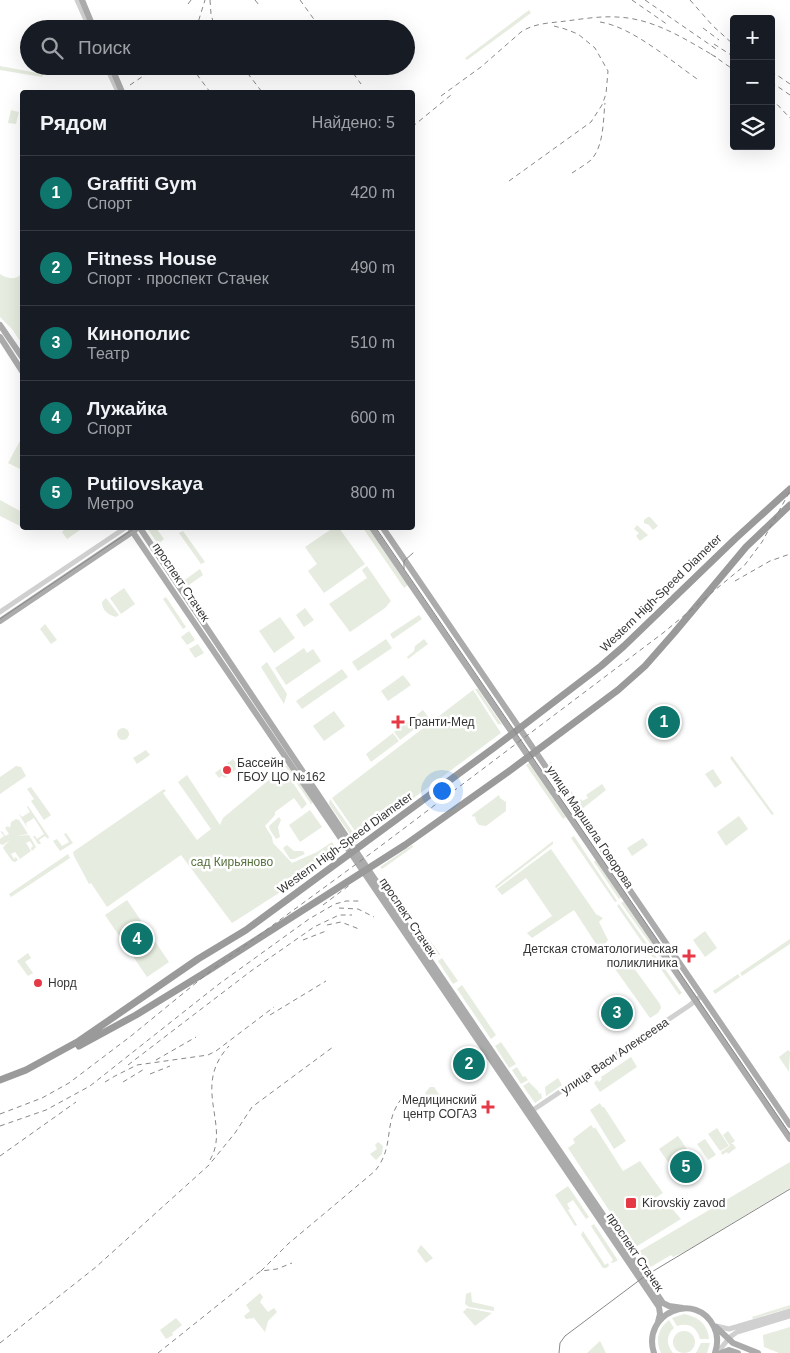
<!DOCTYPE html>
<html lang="ru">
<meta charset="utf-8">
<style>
:root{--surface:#171b24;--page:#242831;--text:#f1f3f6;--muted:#9ea1a6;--line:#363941;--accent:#0f766e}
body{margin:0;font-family:Helvetica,sans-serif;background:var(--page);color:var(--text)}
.controls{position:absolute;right:15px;top:15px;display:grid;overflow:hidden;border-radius:5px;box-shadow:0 5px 20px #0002}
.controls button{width:45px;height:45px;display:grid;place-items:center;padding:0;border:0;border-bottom:1px solid var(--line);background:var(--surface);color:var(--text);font:25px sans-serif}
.you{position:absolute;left:441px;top:790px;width:18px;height:18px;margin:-12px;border:4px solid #fff;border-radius:50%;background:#1a73e8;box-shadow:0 0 0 8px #1a73e833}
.badge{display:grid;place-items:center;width:32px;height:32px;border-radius:50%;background:var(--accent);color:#fff;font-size:16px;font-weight:700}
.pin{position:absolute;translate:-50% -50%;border:2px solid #fff;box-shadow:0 1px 5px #0006}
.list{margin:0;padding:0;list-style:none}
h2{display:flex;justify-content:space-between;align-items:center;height:65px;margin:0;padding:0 20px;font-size:21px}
h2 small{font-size:16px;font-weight:400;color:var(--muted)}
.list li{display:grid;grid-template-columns:32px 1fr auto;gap:15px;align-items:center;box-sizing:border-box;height:75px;padding:0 20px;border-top:1px solid var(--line)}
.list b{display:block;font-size:19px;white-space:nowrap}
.list p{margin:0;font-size:16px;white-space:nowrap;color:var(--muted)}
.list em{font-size:16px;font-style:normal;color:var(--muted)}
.icon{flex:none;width:28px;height:28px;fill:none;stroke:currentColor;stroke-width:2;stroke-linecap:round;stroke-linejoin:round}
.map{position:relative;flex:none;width:790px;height:1353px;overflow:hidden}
.search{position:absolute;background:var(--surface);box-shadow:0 5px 20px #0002;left:20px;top:20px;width:395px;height:55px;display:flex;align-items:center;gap:12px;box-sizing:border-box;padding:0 18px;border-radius:28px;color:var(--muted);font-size:19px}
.panel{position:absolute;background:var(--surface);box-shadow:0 5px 20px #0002;left:20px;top:90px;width:395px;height:440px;border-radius:5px}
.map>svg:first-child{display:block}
.green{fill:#e6ecdf}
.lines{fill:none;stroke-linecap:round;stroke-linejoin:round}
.minor{stroke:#d0d0d0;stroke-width:5}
.major{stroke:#ababab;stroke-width:6}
.highway{stroke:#9a9a9a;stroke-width:7}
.tram{stroke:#888;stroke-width:1}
.rail{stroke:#888;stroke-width:1;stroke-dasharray:5 4;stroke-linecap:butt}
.poi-dot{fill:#e63946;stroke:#fff;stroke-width:2}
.labels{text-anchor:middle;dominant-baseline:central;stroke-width:5;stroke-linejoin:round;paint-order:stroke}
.street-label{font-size:12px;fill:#333;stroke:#fff}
.poi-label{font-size:12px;fill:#333;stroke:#fff;text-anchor:start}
.park-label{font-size:12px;fill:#56703f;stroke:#fff}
</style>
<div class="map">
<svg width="790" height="1353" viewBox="0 0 790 1353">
<rect width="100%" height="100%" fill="#fff"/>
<path class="green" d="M529 10 531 13 467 60 465 58Z
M0 66 43 74 42 77 0 70Z
M11 110 19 112 16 124 8 123Z
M0 274C7 279 15 280 22 274V344L12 329 0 317Z
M21 439 22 440V470L8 463Z
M0 500 22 512V527L0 516Z
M648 517H650L658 526 653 530 649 525 644 523V520Z
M637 525 648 535 640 541 636 536 639 533 634 529Z
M66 528H83L67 539 62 532Z
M147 528H156L164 539 158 544Z
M333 528H339L365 564 324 593 308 571 317 564 305 547Z
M363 528H368L408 585 404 588Z
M183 531 205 562 201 564 179 533Z
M367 566 391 601 385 608 350 632 329 604 367 578 362 570Z
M200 569 203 575 186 587 182 582Z
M124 588 135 604 121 614 110 598Z
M166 597 186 627 183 629 163 599Z
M106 598 119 615 116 617C108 615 102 610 102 602Z
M305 608 314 620 304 627 296 615Z
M419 615 422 619 393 639 390 634Z
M280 617 295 638 274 653 259 631Z
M45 624 57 640 51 644 40 629Z
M189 631 195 640 187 645 181 637Z
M386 639 392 648 358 671 352 662Z
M424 639 428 644 408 659 407 657 414 651 415 646Z
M198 644 204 653 195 658 189 649Z
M304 648 307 653 313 649 321 661 286 685 275 668Z
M267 662 287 694 284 704 261 667Z
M342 669 348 677 302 709 296 701Z
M403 675 411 685 388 701 381 691Z
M475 689H478L502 725 498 724Z
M473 690 501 733 360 838 332 798Z
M423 710 429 718 400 740 394 732Z
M334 711 345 726 324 741 313 726Z
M117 734a6 6 0 1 1 12 0a6 6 0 1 1-12 0Z
M393 733 399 741 371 762 366 754Z
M146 750 150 755 137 764 133 758Z
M732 756 774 814 772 815 730 758Z
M233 759 239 767 225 778 222 776 219 778 215 773Z
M551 762 578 801 581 799 582 801 588 798 586 795 602 784 606 790 582 809 549 763Z
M529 763 566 817 563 819 526 765Z
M288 765 313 802 311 804 285 766Z
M16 766 21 767 26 776 0 794V777Z
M283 768 307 804 302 809 294 798 275 812V815L265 826 272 837 273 843 292 863 317 852 332 842 340 854 232 923 181 855 107 907 91 883 89 884 74 856 73 852 164 789 166 791 163 793 197 840 211 829 178 782 187 775 220 825 223 818Z
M713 769 722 783 715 788 705 774Z
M31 787 51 815 44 820 31 801 34 799 27 789Z
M499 795 500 798 506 802V811L486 826 479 825 476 821 475 816 473 817 472 815Z
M330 799 359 841 356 843 329 804Z
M28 806 49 837 48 839 45 836 39 840 41 844H38L33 836H35L37 839 44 834 34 818 26 823 27 827 18 813 22 817 30 812 27 807Z
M310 810 322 827 300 842 289 825Z
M739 816 748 829 726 846 717 832Z
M279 817 281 820 278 827 280 837 276 839 270 830 269 826Z
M16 819 19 820 28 834 16 836 29 835 36 847 32 851 31 848 33 846 30 841 26 843 31 851 20 859 15 852 11 854 14 859 16 857 18 860 15 862 12 861 3 848 4 846 10 840 3 845 0 844V839L4 836 0 831 3 832 5 836 9 834 5 828 8 826 10 828 11 822Z
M66 833 73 843 60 851 53 841 57 839 62 846 69 842 64 834Z
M574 836 617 901 615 902 571 838Z
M643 838 648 845 632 856 627 848Z
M553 841V844L496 888 495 886Z
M287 845 294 851H303L305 854 294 859H290L283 848Z
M412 845 413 847 382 869 380 867Z
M551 849 596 914 603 918 599 922 608 940 600 950 574 910 532 938 527 933 552 916 526 878 502 895 497 889Z
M68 854 70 858 11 897 9 894Z
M596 860 622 897 619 899 594 862Z
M384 878 399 899 396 901 381 880Z
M127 900 169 962 147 977 105 915Z
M624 901 666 961 664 963 621 903Z
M619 904 682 993 679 995 617 906Z
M705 931 717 948 705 957 693 940Z
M428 938 440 954 435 957 424 941Z
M790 939V944L742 976 740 973Z
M28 953 31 958 25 962 33 973 28 976 17 961Z
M626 957 660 1004 661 1008 658 1013 650 1018 613 966Z
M442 958 458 981 453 984 438 961Z
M738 974 740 977 715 994 713 991Z
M462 985 496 1035 491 1039 457 989Z
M501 1042 516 1064 509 1068 495 1046Z
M788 1050 790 1052 789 1072 779 1057Z
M631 1057 637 1067 600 1092 594 1083 597 1080 599 1082 602 1079 601 1077Z
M517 1067 523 1077 525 1076 528 1080 521 1084 512 1070Z
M558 1078 562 1085 546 1096 545 1087Z
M529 1082 538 1091 539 1094 541 1093 542 1098 535 1103 523 1086Z
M430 1087H434L441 1097 419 1111 413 1102 418 1098 425 1101 429 1099 425 1093Z
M600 1103 602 1107H604L626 1141 614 1149 590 1110Z
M591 1125 594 1129 595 1127 623 1171 640 1161 663 1193 655 1198 662 1209 669 1205 681 1219 634 1248 568 1148 575 1143 573 1139Z
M717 1128 729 1146 720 1151 708 1134Z
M728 1131 735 1141 731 1144H733L736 1148 728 1154 727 1152 722 1155 721 1152 730 1146 723 1135Z
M678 1136 695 1161 684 1169 675 1157 668 1162 659 1149Z
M705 1139 716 1155 708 1160 697 1144Z
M378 1142 383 1146 382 1154 376 1160 370 1154 377 1149 375 1145Z
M790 1162V1188L686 1251 673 1257 671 1255 649 1268 638 1252Z
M568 1186 589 1217 586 1219 573 1200 567 1204 570 1209 568 1210 577 1225 575 1226 555 1195Z
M594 1224 617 1259V1261L612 1263 611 1262 613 1260 591 1226Z
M583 1231 605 1265 608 1263 609 1266 606 1268H603L581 1235Z
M421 1245 433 1258 426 1263 417 1251Z
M471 1292 472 1302 494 1307V1311L469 1307 465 1304 466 1294Z
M260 1293 263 1297 260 1302 268 1312 274 1308 277 1312 268 1321 265 1332 254 1318 246 1319 244 1316 250 1311 246 1305Z
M790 1305V1308L753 1319 752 1317Z
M467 1308 492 1313 475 1326 463 1312Z
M684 1314C698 1317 708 1324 709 1339H700C697 1327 689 1322 677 1326L672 1318Z
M176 1318 182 1325 172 1333 173 1335 166 1339 160 1330Z
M669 1320 674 1328C666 1335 666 1345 673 1353H661C655 1340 658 1329 669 1320Z
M790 1327V1353H779L764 1347 763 1335Z
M673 1342a11 11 0 1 1 22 0a11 11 0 1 1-22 0Z
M600 1341 606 1353H587Z
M701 1343H710L707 1353H696Z"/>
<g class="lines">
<path class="minor" d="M77 0 90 29
M106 66 118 92
M0 612 125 528
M531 1113 533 1110 690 1005 701 996
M716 1326 729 1329 790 1311
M717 1353 730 1337 737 1332 790 1316"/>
<path class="major" d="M82 0 94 29
M111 66 122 92
M0 325 22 357
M0 337 22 371
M130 528 659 1307 660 1314 658 1322
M140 528 376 881 663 1303 669 1306 683 1308
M372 528 790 1139
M383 528 790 1125
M0 621 135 530
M716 1327 733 1343 758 1353
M654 1353C641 1313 697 1290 714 1327 718 1335 718 1344 715 1353
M721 1353 729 1350 738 1353"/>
<path class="highway" d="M79 1046 136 1015 206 972 405 845 512 769 618 690 645 666 674 633 746 547 790 505
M0 1080 26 1070 79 1041 198 959 246 930 495 747 601 666 624 646 735 539 790 489"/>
<path class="tram" d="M376 528 790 1134
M404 569V561L413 553
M0 619 135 528
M559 1353 560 1343 565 1336 645 1276 790 1189"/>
<path class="rail" d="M210 0 211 14 215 29
M255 0 259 5
M300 0 321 29
M632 0 668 25
M645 0 719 51
M690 0 713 26 734 45
M188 4 191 0
M600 22C633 27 672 62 700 81
M703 28 719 40
M196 29 205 0
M714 44 734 57
M711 54 734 70
M193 66 198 76 210 92
M242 66 262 92
M348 66 361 84
M771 71 790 84
M771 82 790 95
M130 85 158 66
M441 96 481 67 521 32C534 23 551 23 566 21 582 19 600 16 616 17 653 18 685 39 716 57
M771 98 790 118
M412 127 451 95
M572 173C578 169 585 165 591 160 604 146 603 121 605 103
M509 181 591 122 602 105 606 94 608 71 595 48 578 34 565 29 554 26
M735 581 770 561 790 554
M323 905 351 884
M339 908 358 909 374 917
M327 925 341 922 359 929
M303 940 326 931
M270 1015 326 981
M156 1060 196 1037
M128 1065 251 971 314 927 339 915H352
M150 1074 170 1066
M105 1082 115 1076 137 1065 208 1055 216 1051 274 1007
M123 1082 146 1068
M0 1114 42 1098 69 1083 131 1036 213 969 374 851 663 633 744 566 762 542 790 491
M0 1126 46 1110 90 1086 219 984 309 919 335 904 346 901H359
M0 1156 76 1102
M210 1160C231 1125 191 1087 229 1046
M261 1271 288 1244 375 1171C396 1145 382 1123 402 1098
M0 1343 96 1267 209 1165 235 1133 252 1107 333 1047
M158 1353 258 1273 261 1271 277 1269 292 1263"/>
</g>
<g class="poi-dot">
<path d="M395.5 714.5h5v5h5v5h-5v5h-5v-5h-5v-5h5z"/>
<circle cx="227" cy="770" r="5"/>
<path d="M686.5 948.5h5v5h5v5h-5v5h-5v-5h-5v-5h5z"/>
<circle cx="38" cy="983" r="5"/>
<path d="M485.5 1099.5h5v5h5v5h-5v5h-5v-5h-5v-5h5z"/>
<rect x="625" y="1197" width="12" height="12" rx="2.5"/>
</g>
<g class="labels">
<g class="street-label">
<text transform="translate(181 582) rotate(56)">проспект Стачек</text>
<text transform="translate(661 593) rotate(-44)">Western High-Speed Diameter</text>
<text transform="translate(590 827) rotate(56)">улица Маршала Говорова</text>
<text transform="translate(345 843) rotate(-36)">Western High-Speed Diameter</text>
<text transform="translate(408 917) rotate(56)">проспект Стачек</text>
<text transform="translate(615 1056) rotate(-34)">улица Васи Алексеева</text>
<text transform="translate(635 1252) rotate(56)">проспект Стачек</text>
</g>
<g class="poi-label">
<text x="409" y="722">Гранти-Мед</text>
<text x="237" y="763">Бассейн<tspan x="237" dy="14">ГБОУ ЦО №162</tspan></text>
<text x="678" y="949" text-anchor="end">Детская стоматологическая<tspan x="678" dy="14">поликлиника</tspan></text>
<text x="48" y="983">Норд</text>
<text x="477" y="1100" text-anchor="end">Медицинский<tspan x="477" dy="14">центр СОГАЗ</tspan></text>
<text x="642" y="1203">Kirovskiy zavod</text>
</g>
<g class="park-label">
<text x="232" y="862">сад Кирьяново</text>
</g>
</g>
</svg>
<div class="controls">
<button>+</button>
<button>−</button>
<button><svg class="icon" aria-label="layers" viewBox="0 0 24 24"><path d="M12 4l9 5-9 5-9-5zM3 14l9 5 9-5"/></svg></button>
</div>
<div class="you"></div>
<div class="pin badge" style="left:664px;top:722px">1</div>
<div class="pin badge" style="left:469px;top:1064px">2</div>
<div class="pin badge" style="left:617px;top:1013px">3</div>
<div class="pin badge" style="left:137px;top:939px">4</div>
<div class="pin badge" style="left:686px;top:1167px">5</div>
<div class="search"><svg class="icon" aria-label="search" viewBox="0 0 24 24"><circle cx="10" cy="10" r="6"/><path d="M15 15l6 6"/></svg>Поиск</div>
<section class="panel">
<h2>Рядом<small>Найдено: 5</small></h2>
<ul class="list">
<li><span class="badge">1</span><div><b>Graffiti Gym</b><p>Спорт</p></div><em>420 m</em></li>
<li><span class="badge">2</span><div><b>Fitness House</b><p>Спорт · проспект Стачек</p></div><em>490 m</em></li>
<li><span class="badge">3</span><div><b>Кинополис</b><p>Театр</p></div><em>510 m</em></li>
<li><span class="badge">4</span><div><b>Лужайка</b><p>Спорт</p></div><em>600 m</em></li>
<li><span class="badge">5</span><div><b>Putilovskaya</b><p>Метро</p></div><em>800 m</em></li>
</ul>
</section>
</div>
